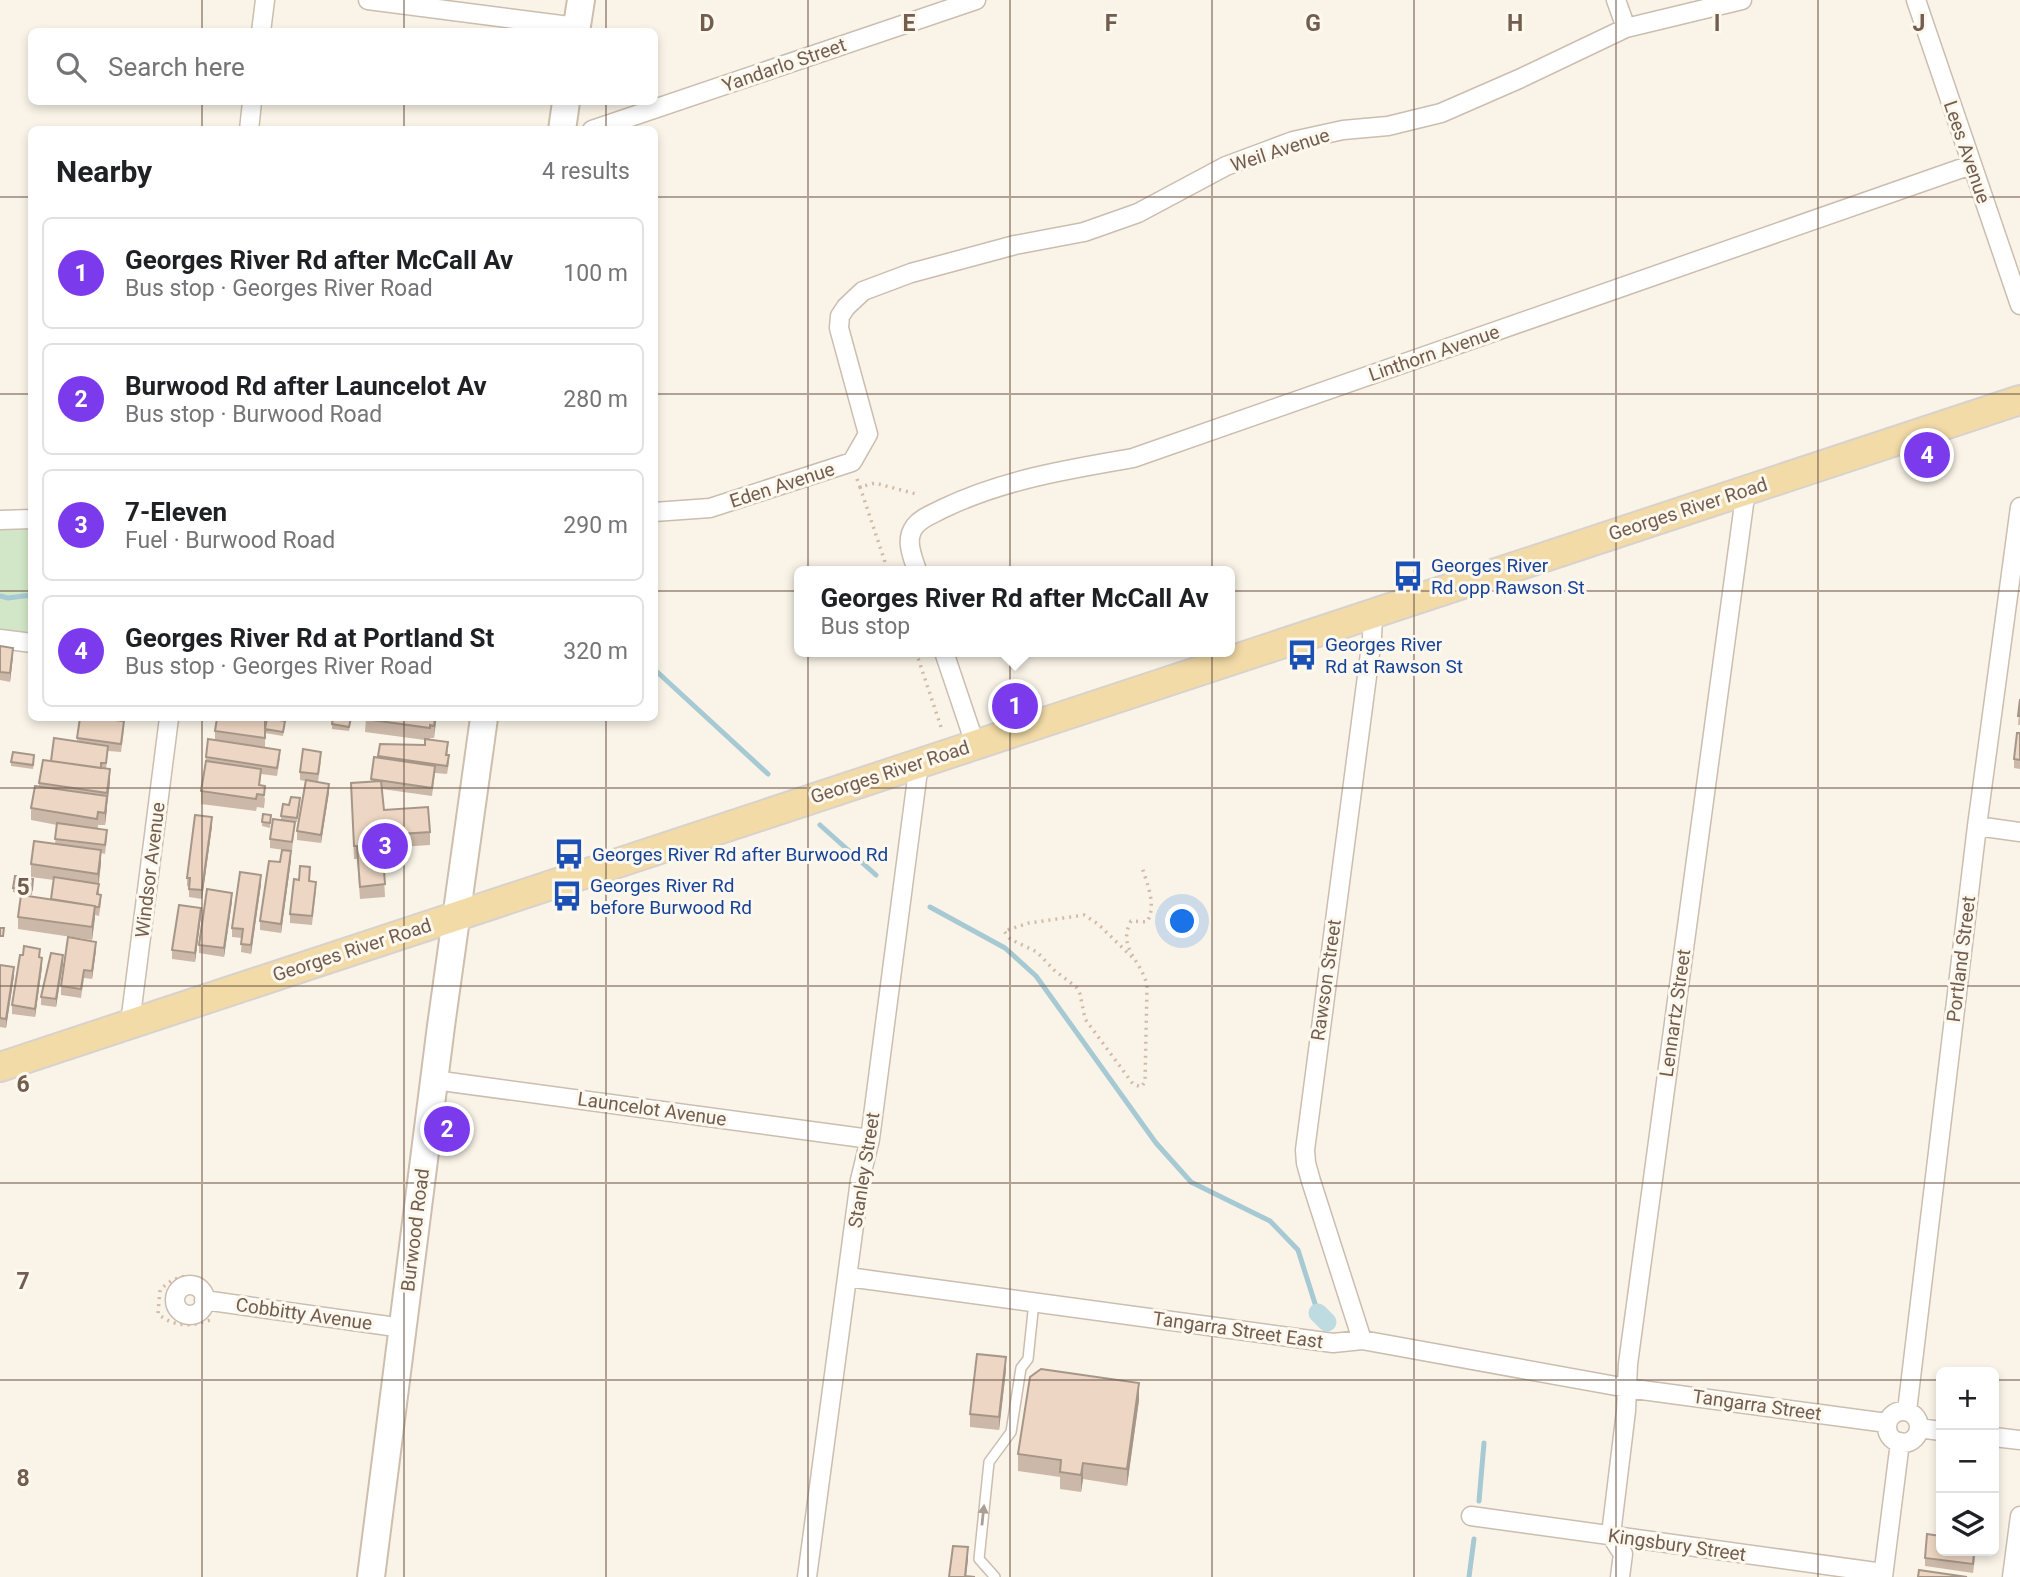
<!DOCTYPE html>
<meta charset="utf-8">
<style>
:root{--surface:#fff;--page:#f2f2f2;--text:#202124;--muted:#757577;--line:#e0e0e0;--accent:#7c3aed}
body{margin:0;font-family:Roboto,sans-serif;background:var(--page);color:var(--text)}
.controls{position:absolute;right:21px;bottom:21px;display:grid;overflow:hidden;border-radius:10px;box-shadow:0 4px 10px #0003}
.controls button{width:63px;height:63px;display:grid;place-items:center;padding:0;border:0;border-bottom:2px solid var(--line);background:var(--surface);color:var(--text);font:35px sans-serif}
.you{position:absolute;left:1183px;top:922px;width:24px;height:24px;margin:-18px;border:5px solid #fff;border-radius:50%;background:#1a73e8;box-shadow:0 0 0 10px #1a73e833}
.badge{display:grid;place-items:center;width:46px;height:46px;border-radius:50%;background:var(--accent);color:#fff;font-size:23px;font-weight:700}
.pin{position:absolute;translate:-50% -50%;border:4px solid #fff;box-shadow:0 2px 7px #0006}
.popup{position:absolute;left:794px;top:566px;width:441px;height:91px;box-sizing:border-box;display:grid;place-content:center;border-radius:10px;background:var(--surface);filter:drop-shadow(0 2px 5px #0005);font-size:23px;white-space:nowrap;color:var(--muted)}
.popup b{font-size:26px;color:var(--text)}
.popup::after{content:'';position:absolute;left:50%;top:100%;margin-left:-14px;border:14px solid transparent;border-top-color:var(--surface)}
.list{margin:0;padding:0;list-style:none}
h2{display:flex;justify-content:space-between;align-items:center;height:91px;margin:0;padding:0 28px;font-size:30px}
h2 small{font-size:23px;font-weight:400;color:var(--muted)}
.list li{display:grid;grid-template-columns:46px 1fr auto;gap:21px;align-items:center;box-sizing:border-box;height:112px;margin:0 14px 14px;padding:0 14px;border:2px solid var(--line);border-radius:10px}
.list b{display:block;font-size:26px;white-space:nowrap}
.list p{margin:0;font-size:23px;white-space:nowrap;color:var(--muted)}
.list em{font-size:23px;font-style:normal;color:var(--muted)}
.icon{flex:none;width:38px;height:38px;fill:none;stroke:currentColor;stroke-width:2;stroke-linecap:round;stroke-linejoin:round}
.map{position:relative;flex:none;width:2020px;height:1577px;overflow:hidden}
.search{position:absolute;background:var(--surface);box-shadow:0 4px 10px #0003;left:28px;top:28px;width:630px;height:77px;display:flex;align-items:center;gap:18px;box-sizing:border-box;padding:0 24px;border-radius:10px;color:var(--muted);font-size:26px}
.panel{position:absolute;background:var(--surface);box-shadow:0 4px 10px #0003;left:28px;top:126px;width:630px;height:595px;border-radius:10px}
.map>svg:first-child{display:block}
.green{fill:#d2e7c8}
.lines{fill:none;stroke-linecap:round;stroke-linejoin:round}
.stream{stroke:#a6c9d3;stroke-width:5}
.canal{stroke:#bedbe2;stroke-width:19}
.service-casing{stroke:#cbbdaf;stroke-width:12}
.minor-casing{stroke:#cbbdaf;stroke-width:21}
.secondary-casing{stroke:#cdbead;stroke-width:30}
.primary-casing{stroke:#d8d2ce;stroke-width:32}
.path{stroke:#d2baa6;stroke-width:3.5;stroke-dasharray:2 5;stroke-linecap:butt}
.service{stroke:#fff;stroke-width:9}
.minor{stroke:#fff;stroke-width:18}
.secondary{stroke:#fff;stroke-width:26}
.primary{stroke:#f2dba7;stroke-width:28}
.wall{fill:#ccb8a8}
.shaded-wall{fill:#a69688}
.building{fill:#edd6c3;stroke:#a69688;stroke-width:2}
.oneway{fill:#aa9e95}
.grid{fill:none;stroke:#725d4f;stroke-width:2;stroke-opacity:0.55}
.labels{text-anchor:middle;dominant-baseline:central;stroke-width:6;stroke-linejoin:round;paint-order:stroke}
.street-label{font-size:19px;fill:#725d4f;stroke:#fdf8ee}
.transit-label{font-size:19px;fill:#164399;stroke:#fdf8ee;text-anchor:start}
.grid-label{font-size:23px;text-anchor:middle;font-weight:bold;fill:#725d4f;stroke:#fdf8ee;stroke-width:6;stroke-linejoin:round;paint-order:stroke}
</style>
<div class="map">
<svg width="2020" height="1577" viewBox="0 0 2020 1577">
<rect width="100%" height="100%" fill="#faf4e8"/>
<path class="green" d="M0 529H31V637L0 633Z"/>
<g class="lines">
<path class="stream" d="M0 596 8 598 32 595
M654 669 768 774
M820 825 876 875
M930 907 1005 948 1036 976 1156 1143 1191 1182 1270 1221 1298 1250 1318 1313
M1479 1501 1484 1443
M1469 1577 1474 1539"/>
<path class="canal" d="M1318 1313 1327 1322"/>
<g class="service-casing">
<path id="service" d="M995 1577 979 1559 989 1462 1011 1432 1021 1368 1028 1359 1034 1302"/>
</g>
<g class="minor-casing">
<path id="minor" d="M368 0 577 27
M1616 0 1626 28
M1916 0 2020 305
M261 32 265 0
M249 130 252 102
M592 130 976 0
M654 512 710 508 852 462 868 434 839 328 840 316 846 307 863 291 911 273 1015 245 1084 232 1138 213 1226 166 1293 141 1343 130 1388 126 1441 113 1519 79 1626 28 1742 0
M0 520 32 519
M917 571C913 557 904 540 915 526 921 518 933 514 942 509 1002 480 1068 469 1133 458L1971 165
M0 639 32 643
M944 652 975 744
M1977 826 2020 832
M130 1023 169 718
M434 1080 870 1139
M848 1277 1333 1343 1362 1340 1627 1388 1887 1423
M175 1300a15 15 0 1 1 30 0a15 15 0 1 1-30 0Z
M204 1300 403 1328
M1362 1340 1311 1181 1306 1163 1305 1150 1372 638 1373 613
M1907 1411 1977 826 2020 507
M1887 1427a16 16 0 1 1 32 0a16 16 0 1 1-32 0Z
M1919 1428 1941 1431
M1994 1437 2020 1440
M1471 1516 1883 1573
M807 1577 860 1180 870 1139 919 763
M1620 1577 1623 1554 1612 1537V1526L1626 1411 1628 1364 1746 489
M1883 1577 1900 1442
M2012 1577 2020 1516"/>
</g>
<g class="secondary-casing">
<path id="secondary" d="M576 32 581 0
M562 130 566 102
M371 1577 441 1026 484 718"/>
</g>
<g class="primary-casing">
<path id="primary" d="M0 1067 2020 400"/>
</g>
<path class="path" d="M857 479 860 487 875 483 916 494
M860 487 888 571
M916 652 942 730
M1132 957 1098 924 1084 915 1029 923 1004 931 1010 939 1037 952 1054 970 1076 987 1080 994 1085 1019 1133 1084 1141 1087 1145 1082 1147 987C1144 962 1116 949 1131 921L1147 922C1157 905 1147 884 1142 867
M204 1282C187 1272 173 1277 160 1290L158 1314C177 1329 193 1326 213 1319"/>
<use href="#service" class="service"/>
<use href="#minor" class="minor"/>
<use href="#secondary" class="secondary"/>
<use href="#primary" class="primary"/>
</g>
<path class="wall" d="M0 646 13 656 10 682 0 680Z
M32 653V684H29V671Z
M2020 699V725H2018Z
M76 718H120V721L124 730 121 752 108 751 106 769 110 782 105 825H98V828L107 838 105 854 101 853V863L99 883V894L101 903 99 916 95 915 92 940 18 929V917L51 899 54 880 31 877V864L55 844 57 825 31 820V808L39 787V783L51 761 77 741 80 718Z
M252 718H283L282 720 285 725 283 736 265 733V747L215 740V731L265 729 267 719Z
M351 718 349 731 332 729V724Z
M366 718H436L434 738H430V740L448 751 447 755 449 763 447 774 435 773 432 796 382 789 384 810 430 832V845L385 848V855H383L385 897 360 899 357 859H354L351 783 371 782 374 757 378 758 380 744 425 745V740L365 732Z
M2020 733V769L2014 768V759Z
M206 757 280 758 277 776 261 774 260 785 265 799 264 808 257 807 256 811 201 804V791Z
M34 760 33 769 11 766V762Z
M321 761 318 782 329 792 321 843 297 840V831L305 781 300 780V772Z
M300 802 297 822H295L292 851 270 848V839L281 820V816Z
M263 814 271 815 270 828 262 826Z
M212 826 202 899 189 897V887L187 886V878Z
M291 860 281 933 260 930V921L280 862Z
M299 880 309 881 316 890 312 925 290 923V914Z
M33 883 32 895 13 892V888Z
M261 884 251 954 241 952 242 938 232 937V928Z
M232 901 224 957 199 953V945Z
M201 916 195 962 172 959V950Z
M96 950 92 979 84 978 81 998 61 995V986Z
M40 957 42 967 35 1017 12 1014V1005Z
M63 964 56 1007 41 1005V997Z
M0 965 14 976 6 1028 0 1027Z
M1006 1370 999 1430 970 1427V1414Z
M1139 1400 1127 1486 1083 1479 1081 1492 1060 1489V1477L1018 1471V1454Z
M1976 1551 1973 1573 1925 1566V1558Z"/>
<path class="shaded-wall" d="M13 648V656L10 682V673Z
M435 718H436V722L434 738Z
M110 769V782L107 805V793Z
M329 784V792L321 843V835Z
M107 796V809L105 825V813Z
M212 817V826L202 899V890Z
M101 850V863L98 886V874Z
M291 851V860L281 933V924Z
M261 875V884L251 954V945Z
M232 893V901L224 957V948Z
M95 906V918L92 940V927Z
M201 908V916L195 962V953Z
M96 942V950L92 979V971Z
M63 955V964L56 1007V999Z
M42 958V967L35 1017V1009Z
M14 967V976L6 1028V1019Z
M1006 1357V1370L999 1430V1417Z
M1139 1383V1400L1127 1486V1469Z
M1083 1463V1479L1081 1492V1475Z
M968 1547V1560L966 1577H965Z"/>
<path class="building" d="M0 646 13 648 10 673 0 672Z
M31 653H32V671H29Z
M2020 699V716H2018Z
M80 718H96L124 721 121 744 77 738Z
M217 718H245L265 720V738L215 731Z
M267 718 285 721 283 732 265 729Z
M333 718H351L349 727 332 724Z
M366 718H435L434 726 430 725V728L365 719Z
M2017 733H2020V760L2014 759Z
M54 738 108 746 106 763H101V768L51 761Z
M208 739 280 750 277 768 206 757Z
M425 739 448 742 446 755H449L447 766 378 756 380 744 425 745Z
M303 749 321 752 318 774 300 772Z
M13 752 34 755 33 765 11 762Z
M374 757 435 766 432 788 371 779Z
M43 760 110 769 107 793 39 783Z
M206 761 261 769 259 785 265 786 264 795 257 794 256 799 201 791Z
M306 780 329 784 321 835 297 831Z
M381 781 384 810 428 807 430 832 385 835V843H382L385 884 360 887 357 846H354L351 783Z
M35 786 107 796 105 813 98 812 97 819 31 808Z
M291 797 300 798 297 818 281 816 283 804 289 805Z
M263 814 271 815 270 823 262 822Z
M195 815 212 817 202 890 189 889 190 878H187Z
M273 819 295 822 292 842 270 839Z
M57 823 107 830 105 845 55 839Z
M34 841 101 850 98 874 31 864Z
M282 850 291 851 281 924 260 921 269 861 280 862Z
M300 866 310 867 309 881 316 882 312 916 290 914 294 879 299 880Z
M240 872 261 875 251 945 241 944 243 929 232 928Z
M15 876 33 879 32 890 13 888Z
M54 877 99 884 97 894 101 895 99 907H95V906L51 899Z
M207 889 232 893 224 948 199 945Z
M21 895 95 906 92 927 18 917Z
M179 905 201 908 195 953 172 950Z
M0 928H4L3 936H0Z
M68 937 96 942 92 971 84 970 81 989 61 986Z
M24 946 40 949 39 957 42 958 35 1009 12 1005 20 955H23Z
M51 953 63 955 56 999 41 997Z
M0 965 14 967 6 1019 0 1018Z
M977 1354 1006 1357 999 1417 970 1414Z
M1041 1369 1139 1383 1127 1469 1083 1463 1081 1475 1060 1472 1061 1460 1018 1454 1030 1377Z
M1927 1534 1941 1536V1551H1974L1973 1564 1925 1558Z
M953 1546 968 1547 965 1576 975 1577H949Z
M1919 1570 1967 1577H1918Z"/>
<defs><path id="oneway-solid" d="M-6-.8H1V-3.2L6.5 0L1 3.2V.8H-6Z" transform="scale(1.75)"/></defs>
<use class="oneway" href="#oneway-solid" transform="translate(983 1515) rotate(-84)"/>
<path class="grid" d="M202 0V32M404 0V32M606 0V32M808 0V1577M1010 0V1577M1212 0V1577M1414 0V1577M1616 0V1577M1818 0V1577M202 102V130M404 102V130M606 102V130M0 197H32M654 197H2020M0 394H32M654 394H2020M0 591H32M654 591H2020M202 718V1577M404 718V1577M606 718V1577M0 788H2020M0 986H2020M0 1183H2020M0 1380H1941M1994 1380H2020"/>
<defs>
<g id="bus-bare" transform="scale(2.415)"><path d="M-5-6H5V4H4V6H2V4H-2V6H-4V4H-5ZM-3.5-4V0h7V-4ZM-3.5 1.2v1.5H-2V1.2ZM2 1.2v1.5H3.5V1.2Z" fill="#1a4fb4" stroke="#fdf8ee" stroke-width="2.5" paint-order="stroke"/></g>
</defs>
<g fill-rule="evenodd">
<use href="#bus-bare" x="1408" y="576"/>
<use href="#bus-bare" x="1302" y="655"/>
<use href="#bus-bare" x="569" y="854"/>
<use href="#bus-bare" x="567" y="896"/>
</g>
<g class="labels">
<g class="street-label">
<text transform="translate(784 65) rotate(-19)">Yandarlo Street</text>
<text transform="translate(1280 150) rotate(-18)">Weil Avenue</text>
<text transform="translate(1967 152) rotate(71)">Lees Avenue</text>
<text transform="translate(1434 353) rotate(-19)">Linthorn Avenue</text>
<text transform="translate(782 485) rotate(-18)">Eden Avenue</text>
<text transform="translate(1688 509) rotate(-18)">Georges River Road</text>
<text transform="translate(890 772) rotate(-18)">Georges River Road</text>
<text transform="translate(150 870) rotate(-83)">Windsor Avenue</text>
<text transform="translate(352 950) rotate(-18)">Georges River Road</text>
<text transform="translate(1961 959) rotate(-83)">Portland Street</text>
<text transform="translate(1326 980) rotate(-82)">Rawson Street</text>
<text transform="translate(1675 1013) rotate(-82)">Lennartz Street</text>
<text transform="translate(652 1109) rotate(8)">Launcelot Avenue</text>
<text transform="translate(864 1170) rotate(-81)">Stanley Street</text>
<text transform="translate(415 1230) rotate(-83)">Burwood Road</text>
<text transform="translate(304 1314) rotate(8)">Cobbitty Avenue</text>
<text transform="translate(1238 1330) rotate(8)">Tangarra Street East</text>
<text transform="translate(1757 1405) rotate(8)">Tangarra Street</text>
<text transform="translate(1677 1545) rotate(8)">Kingsbury Street</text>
</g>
<g class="transit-label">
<text x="1431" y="565">Georges River<tspan x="1431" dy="22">Rd opp Rawson St</tspan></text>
<text x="1325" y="644">Georges River<tspan x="1325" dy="22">Rd at Rawson St</tspan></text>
<text x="592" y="854">Georges River Rd after Burwood Rd</text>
<text x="590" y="885">Georges River Rd<tspan x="590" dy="22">before Burwood Rd</tspan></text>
</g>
</g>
<g class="grid-label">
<text x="707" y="31">D</text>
<text x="909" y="31">E</text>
<text x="1111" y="31">F</text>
<text x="1313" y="31">G</text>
<text x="1515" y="31">H</text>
<text x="1717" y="31">I</text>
<text x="1919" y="31">J</text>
<text x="23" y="895">5</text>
<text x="23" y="1092">6</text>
<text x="23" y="1289">7</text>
<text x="23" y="1486">8</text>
</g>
</svg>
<div class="controls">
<button>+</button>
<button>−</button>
<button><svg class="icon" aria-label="layers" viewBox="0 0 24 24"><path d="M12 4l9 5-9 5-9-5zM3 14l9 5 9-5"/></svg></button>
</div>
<div class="you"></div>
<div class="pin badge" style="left:1015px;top:706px">1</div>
<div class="popup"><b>Georges River Rd after McCall Av</b>Bus stop</div>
<div class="pin badge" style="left:447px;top:1129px">2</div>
<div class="pin badge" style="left:385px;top:846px">3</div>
<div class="pin badge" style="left:1927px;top:455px">4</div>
<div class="search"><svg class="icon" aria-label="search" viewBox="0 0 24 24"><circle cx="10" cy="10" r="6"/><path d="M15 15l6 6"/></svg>Search here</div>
<section class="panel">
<h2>Nearby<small>4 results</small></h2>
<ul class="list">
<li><span class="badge">1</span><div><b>Georges River Rd after McCall Av</b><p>Bus stop · Georges River Road</p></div><em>100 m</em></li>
<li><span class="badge">2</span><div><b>Burwood Rd after Launcelot Av</b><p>Bus stop · Burwood Road</p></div><em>280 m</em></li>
<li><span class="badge">3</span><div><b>7-Eleven</b><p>Fuel · Burwood Road</p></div><em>290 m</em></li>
<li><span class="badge">4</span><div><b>Georges River Rd at Portland St</b><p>Bus stop · Georges River Road</p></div><em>320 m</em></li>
</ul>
</section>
</div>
